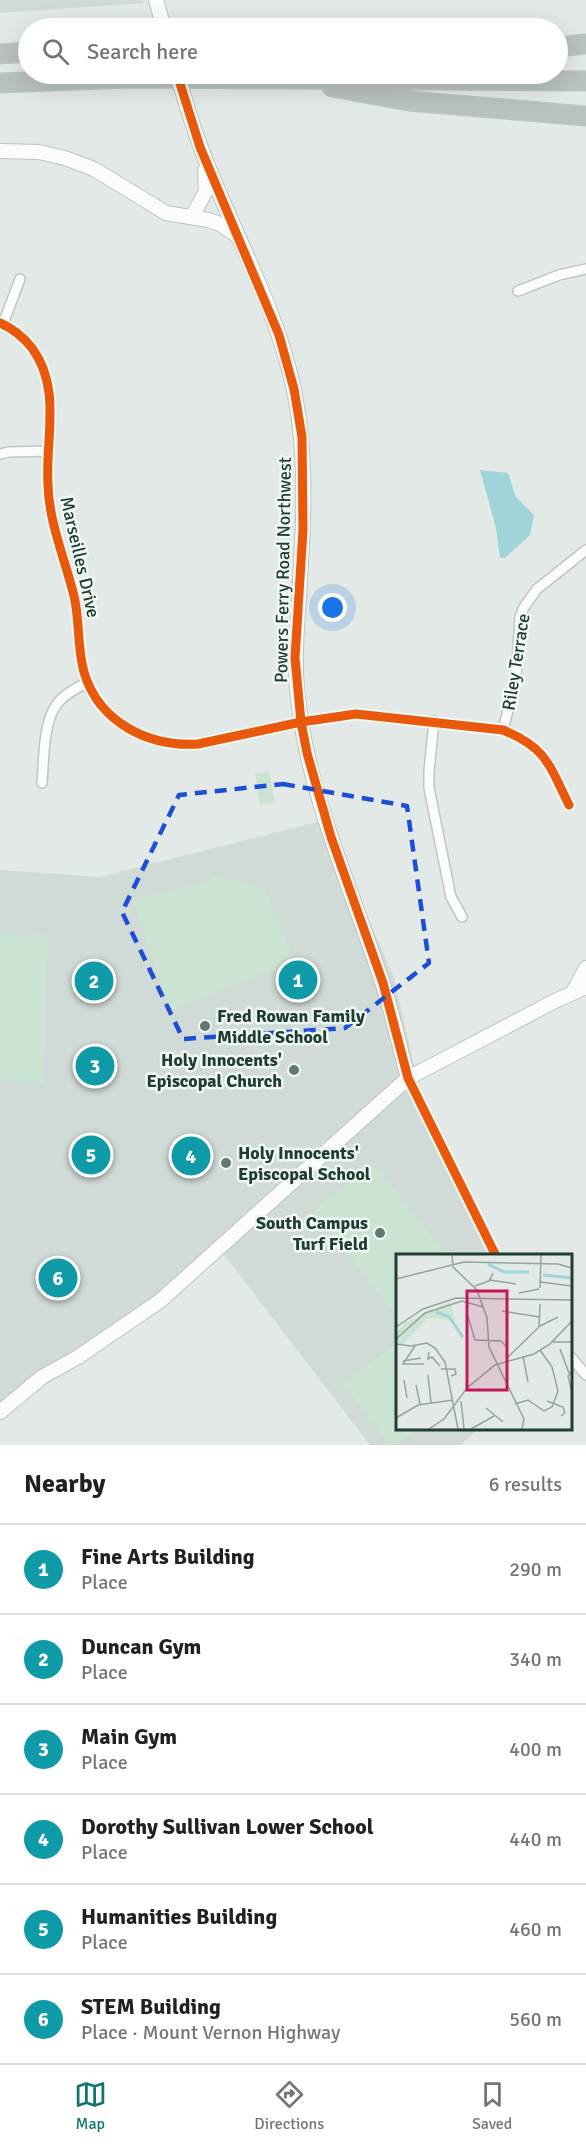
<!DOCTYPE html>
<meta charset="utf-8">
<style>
:root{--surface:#fff;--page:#f6f6f6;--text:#202124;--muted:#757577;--line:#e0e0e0;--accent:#0f766e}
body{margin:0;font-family:Signika,sans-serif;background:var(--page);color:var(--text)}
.you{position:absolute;left:333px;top:608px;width:21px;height:21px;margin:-15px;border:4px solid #fff;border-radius:50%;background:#1a73e8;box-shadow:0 0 0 9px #1a73e833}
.badge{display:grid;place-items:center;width:39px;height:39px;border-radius:50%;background:var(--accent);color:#fff;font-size:20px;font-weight:700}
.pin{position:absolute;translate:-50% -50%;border:3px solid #fff;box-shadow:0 2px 6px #0006}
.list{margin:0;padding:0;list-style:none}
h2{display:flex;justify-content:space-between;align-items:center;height:78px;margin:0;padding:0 24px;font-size:26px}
h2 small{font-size:20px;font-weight:400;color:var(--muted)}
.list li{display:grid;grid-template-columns:39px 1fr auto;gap:18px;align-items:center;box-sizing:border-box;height:90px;padding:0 24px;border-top:2px solid var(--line)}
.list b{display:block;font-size:22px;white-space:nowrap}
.list p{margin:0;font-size:20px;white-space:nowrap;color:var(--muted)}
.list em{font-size:20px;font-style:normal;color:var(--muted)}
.icon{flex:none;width:33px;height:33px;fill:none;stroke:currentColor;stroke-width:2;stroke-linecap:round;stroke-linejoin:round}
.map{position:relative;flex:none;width:586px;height:1445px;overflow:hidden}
.search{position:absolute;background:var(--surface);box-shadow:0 6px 24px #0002;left:18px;right:18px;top:18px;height:66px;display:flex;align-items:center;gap:15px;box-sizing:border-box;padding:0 21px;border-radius:33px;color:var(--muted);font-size:22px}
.sheet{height:618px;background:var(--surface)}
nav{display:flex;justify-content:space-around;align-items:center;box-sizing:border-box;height:84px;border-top:2px solid var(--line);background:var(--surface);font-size:16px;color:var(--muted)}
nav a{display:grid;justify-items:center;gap:3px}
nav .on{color:var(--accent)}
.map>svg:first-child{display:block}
.built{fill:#d0dad6}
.green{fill:#cbe3d1}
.water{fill:#a0d4d9}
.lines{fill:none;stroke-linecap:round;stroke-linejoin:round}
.street-casing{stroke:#c0c6c3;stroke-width:12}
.secondary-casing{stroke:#bcc5c1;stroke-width:16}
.highway-casing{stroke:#bbc5c2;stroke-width:21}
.street{stroke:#fbfcfb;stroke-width:9}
.secondary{stroke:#fbfcfb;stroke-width:14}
.highway{stroke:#b9c2c0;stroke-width:18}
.secondary-bridge-casing{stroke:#bcc5c1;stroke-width:16;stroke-linecap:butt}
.secondary-bridge{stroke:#fbfcfb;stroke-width:14}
.cycleway-casing{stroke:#f0f8f4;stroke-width:13}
.cycleway{stroke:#e8590c;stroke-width:9}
.marked{fill:none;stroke:#1d4ed8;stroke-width:4.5;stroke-dasharray:12 8;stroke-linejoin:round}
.poi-dot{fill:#647972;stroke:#f0f8f4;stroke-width:2}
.labels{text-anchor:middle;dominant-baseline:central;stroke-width:5;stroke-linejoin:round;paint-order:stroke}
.street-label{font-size:18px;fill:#203d33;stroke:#f0f8f4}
.poi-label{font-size:18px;font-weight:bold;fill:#203d33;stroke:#f0f8f4;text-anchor:start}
.inset-river{fill:none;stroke:#a0d4d9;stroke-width:3}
.inset-road{fill:none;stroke:#95a49e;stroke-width:1.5}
.view{fill:#c2185b;fill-opacity:0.15;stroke:#c2185b;stroke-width:3}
.inset-edge{fill:none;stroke:#203d33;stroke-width:3}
</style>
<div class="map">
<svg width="586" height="1445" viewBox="0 0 586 1445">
<rect width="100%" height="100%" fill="#e3e9e6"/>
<path class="built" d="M0 0H143L144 3 0 13Z
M326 820 394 978 417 1079 489 1256H397V1428L478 1429 460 1445H370L219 1248 78 1357 5 1396 0 1404V870L100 877Z"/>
<path class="green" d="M269 771 275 802 260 805 255 774Z
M215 874 265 889 295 961 170 1011 133 900 211 881Z
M0 933 48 935 44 1083 0 1082Z
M374 1163 447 1256H397V1317L313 1210Z
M397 1343V1428L418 1429 396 1445H389L343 1383Z"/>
<path class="water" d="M480 470 508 473 516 497 534 515 530 535 505 558H500L496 528Z"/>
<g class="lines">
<g class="street-casing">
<path id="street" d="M518 291 559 275 586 269
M0 323C12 328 24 338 32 348 62 389 45 438 48 485 49 523 65 559 74 596 80 621 77 648 84 672 99 723 149 747 198 744L301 722 356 714 503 730C547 748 549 765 569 805
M3 324 20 279
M0 454 9 452 48 451
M434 721 429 771V788L451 897 462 917
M503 730 516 679 520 617 524 607 537 589 586 550
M42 783C44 760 43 722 57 704 64 694 77 688 88 682
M408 1078 496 1256
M570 1356 586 1375"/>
</g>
<g class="secondary-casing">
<path id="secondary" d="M156 0 164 28
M191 119C220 211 274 295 294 390 307 452 304 517 300 580 298 620 293 659 298 699 309 798 352 889 382 982 393 1013 399 1046 408 1078
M0 151 39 152 65 158 94 169 166 213 208 220 220 224 236 235
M195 211 206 191 205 170
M573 992 586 968
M0 1412 42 1377 78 1357 160 1301 408 1078 555 1001 586 987"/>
</g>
<g class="highway-casing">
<path id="highway" d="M558 47 586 44
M0 54 28 52
M0 83 127 78 586 81
M332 87 409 101 586 116"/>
</g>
<use href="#street" class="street"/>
<use href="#secondary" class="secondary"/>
<use href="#highway" class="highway"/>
<g class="secondary-bridge-casing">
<path id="secondary-bridge" d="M177 74 191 119"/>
</g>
<use href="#secondary-bridge" class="secondary-bridge"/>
<g class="cycleway-casing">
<path id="cycleway" d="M177 74 200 147 279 335 294 389 302 437 303 530 295 658 301 722 307 753 331 837 383 983 408 1078 496 1256
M0 323C12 328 24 338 32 348 62 389 45 438 48 485 49 523 65 559 74 596 80 621 77 648 84 672 99 723 149 747 198 744L301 722 356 714 503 730C547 748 549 765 569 805"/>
</g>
<use href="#cycleway" class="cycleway"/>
</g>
<path class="marked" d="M283 784 407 806 429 963 345 1028 183 1039 122 912 179 795Z"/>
<g class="poi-dot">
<circle cx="205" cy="1026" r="6"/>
<circle cx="294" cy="1070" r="6"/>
<circle cx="226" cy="1163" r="6"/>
<circle cx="380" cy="1233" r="6"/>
</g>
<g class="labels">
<g class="street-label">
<text transform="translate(80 557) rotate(77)">Marseilles Drive</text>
<text transform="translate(283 570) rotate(-89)">Powers Ferry Road Northwest</text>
<text transform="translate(516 662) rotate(-81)">Riley Terrace</text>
</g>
<g class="poi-label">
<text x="217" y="1016">Fred Rowan Family<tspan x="217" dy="21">Middle School</tspan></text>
<text x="282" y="1060" text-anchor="end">Holy Innocents'<tspan x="282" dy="21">Episcopal Church</tspan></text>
<text x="238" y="1153">Holy Innocents'<tspan x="238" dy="21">Episcopal School</tspan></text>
<text x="368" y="1223" text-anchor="end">South Campus<tspan x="368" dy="21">Turf Field</tspan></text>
</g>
</g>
<g transform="translate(396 1254)">
<rect width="176" height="176" fill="#e3e9e6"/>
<path d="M54 48 59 66 32 64 6 91 0 90V78L11 68Z" fill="#cbe3d1"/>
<path class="inset-river" d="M92 10 108 18H133M147 21 176 24M40 58 53 63 67 83"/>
<path class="inset-road" d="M56 0 57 13 81 36 91 64 93 93 128 165 126 175M0 25 68 8 162 10 176 14M94 26 120 30M144 28 176 32M79 32 93 27 97 19M144 34 145 0M123 39 143 35M106 57 144 63M71 59 79 86 105 87 110 92M144 72 162 63M0 73 27 55 60 44 176 46M0 85 29 59 66 47 87 53M156 88H176M0 90 15 92 31 89 39 94 49 108 62 175M19 92 7 110H28M164 95 173 119M33 98 32 105 36 103 44 112M127 102 132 128M111 104 143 73 144 50M7 107 25 104M45 115H59L60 120 55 122M176 117 172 122 176 139M32 121 35 149M8 126 11 144M20 131 24 150M65 147 68 175M151 147 167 153 169 159 165 162M119 150 132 146 148 157 156 153 162 137 156 113 144 96M90 154 107 168M0 164 22 151 57 146M33 175 48 165 71 134 99 111 138 100 154 90 176 67M75 175 98 162"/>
<path class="view" d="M71 37H111V136H71Z"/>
<rect width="176" height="176" class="inset-edge"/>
</g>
</svg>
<div class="you"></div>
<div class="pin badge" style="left:298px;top:980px;background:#0f9aa8">1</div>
<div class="pin badge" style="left:94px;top:981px;background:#0f9aa8">2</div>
<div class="pin badge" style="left:95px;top:1066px;background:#0f9aa8">3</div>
<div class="pin badge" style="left:191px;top:1156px;background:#0f9aa8">4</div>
<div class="pin badge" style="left:91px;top:1155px;background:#0f9aa8">5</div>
<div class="pin badge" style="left:58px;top:1278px;background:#0f9aa8">6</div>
<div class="search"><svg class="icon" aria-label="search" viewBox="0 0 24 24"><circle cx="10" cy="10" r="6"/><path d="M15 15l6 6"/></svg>Search here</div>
</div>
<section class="sheet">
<h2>Nearby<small>6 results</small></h2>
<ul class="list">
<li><span class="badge" style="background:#0f9aa8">1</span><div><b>Fine Arts Building</b><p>Place</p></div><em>290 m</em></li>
<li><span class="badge" style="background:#0f9aa8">2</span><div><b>Duncan Gym</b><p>Place</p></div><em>340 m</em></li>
<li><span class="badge" style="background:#0f9aa8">3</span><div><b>Main Gym</b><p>Place</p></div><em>400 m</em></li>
<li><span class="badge" style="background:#0f9aa8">4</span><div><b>Dorothy Sullivan Lower School</b><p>Place</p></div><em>440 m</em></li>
<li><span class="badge" style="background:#0f9aa8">5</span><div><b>Humanities Building</b><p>Place</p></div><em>460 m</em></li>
<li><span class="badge" style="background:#0f9aa8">6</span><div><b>STEM Building</b><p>Place · Mount Vernon Highway</p></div><em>560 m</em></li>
</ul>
</section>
<nav>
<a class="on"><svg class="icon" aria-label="map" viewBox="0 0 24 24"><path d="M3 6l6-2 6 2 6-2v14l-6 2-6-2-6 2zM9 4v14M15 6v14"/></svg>Map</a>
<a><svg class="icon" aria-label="directions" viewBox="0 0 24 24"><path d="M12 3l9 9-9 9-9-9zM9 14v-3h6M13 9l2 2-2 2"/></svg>Directions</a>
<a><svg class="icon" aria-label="saved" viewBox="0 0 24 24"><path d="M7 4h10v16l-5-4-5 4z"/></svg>Saved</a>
</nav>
